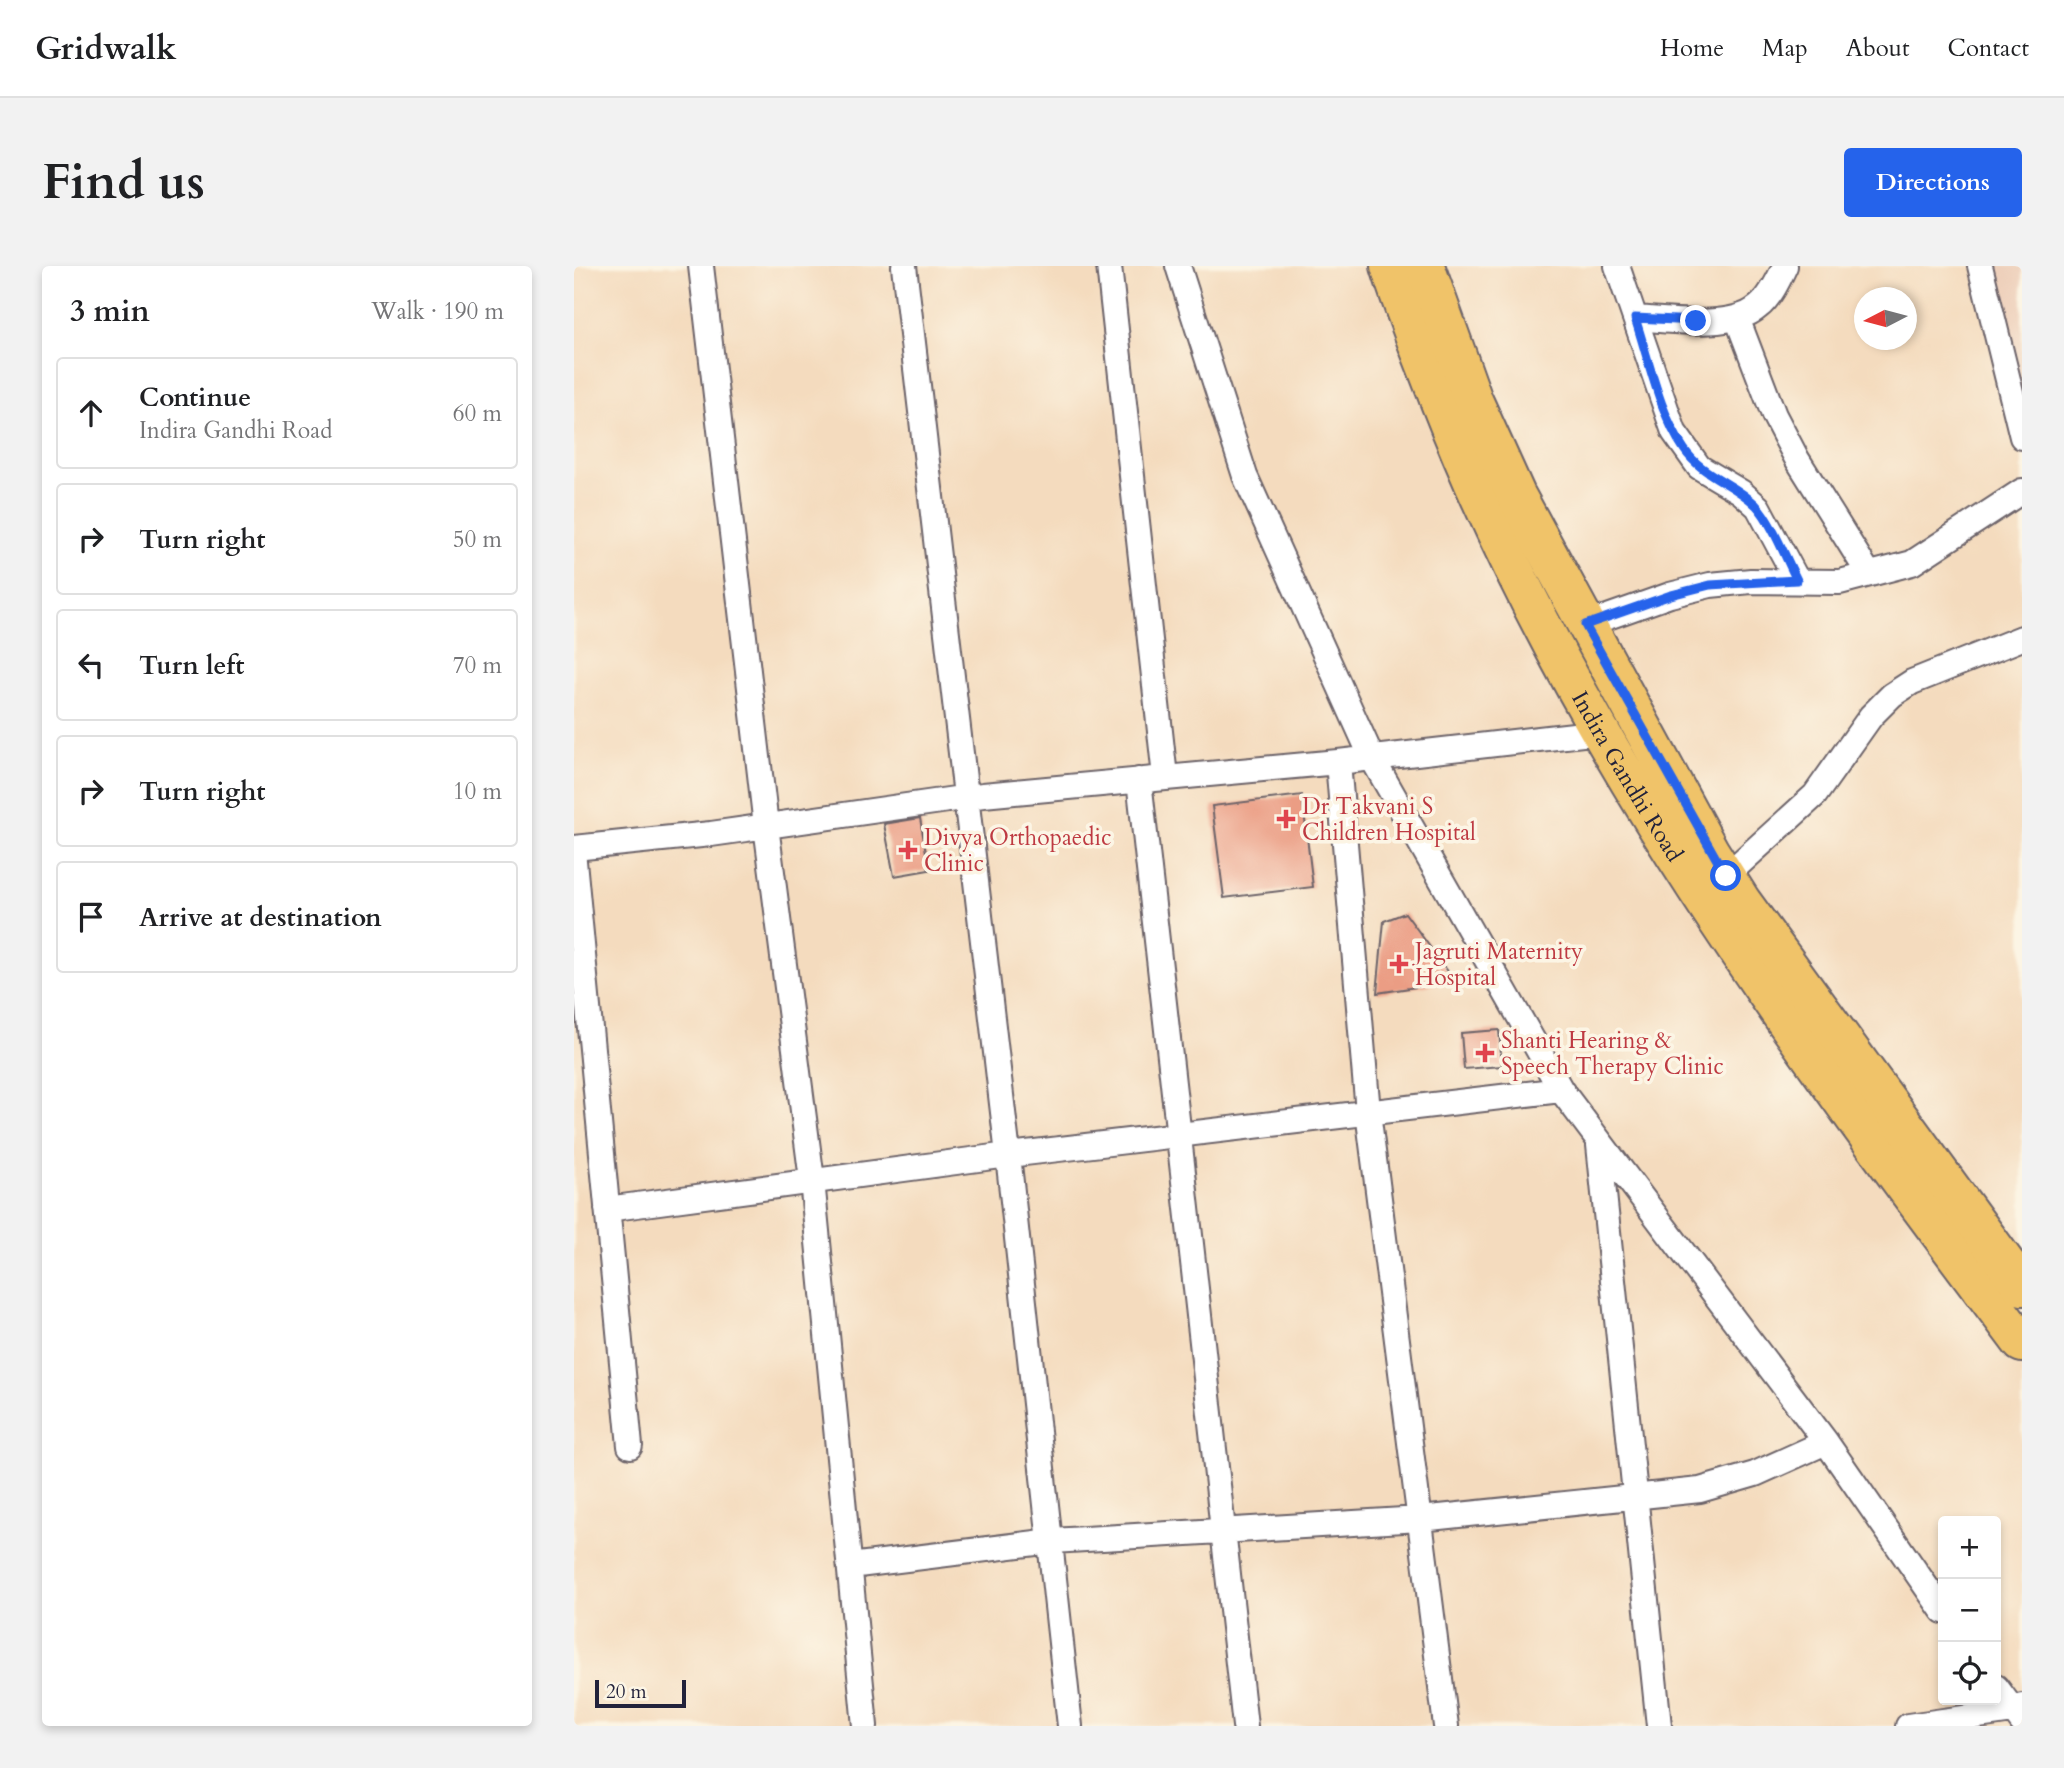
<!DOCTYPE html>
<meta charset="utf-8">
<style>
:root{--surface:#fff;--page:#f2f2f2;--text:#202124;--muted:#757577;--line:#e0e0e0;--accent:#2563eb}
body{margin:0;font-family:Cardo,serif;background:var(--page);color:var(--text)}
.controls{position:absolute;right:21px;bottom:21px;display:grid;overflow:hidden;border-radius:7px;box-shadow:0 4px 10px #0003}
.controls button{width:63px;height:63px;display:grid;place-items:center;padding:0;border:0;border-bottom:2px solid var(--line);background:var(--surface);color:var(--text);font:35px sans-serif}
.compass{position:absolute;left:1280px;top:21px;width:63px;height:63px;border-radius:50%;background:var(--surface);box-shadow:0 4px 10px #0003;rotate:264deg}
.scale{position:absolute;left:21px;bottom:18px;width:91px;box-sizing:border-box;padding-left:7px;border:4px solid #22223b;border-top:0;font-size:19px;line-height:24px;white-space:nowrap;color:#22223b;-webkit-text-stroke:5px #fcf5e5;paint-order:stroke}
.stop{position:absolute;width:21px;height:21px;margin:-16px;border:5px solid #2563eb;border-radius:50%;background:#fff}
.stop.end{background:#2563eb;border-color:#fff;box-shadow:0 2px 7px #0008}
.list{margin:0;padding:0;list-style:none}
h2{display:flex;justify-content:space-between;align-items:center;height:91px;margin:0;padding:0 28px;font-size:30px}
h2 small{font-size:23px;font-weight:400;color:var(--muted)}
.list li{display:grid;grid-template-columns:46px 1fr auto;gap:21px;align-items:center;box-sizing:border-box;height:112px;margin:0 14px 14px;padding:0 14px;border:2px solid var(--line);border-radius:7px}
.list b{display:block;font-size:26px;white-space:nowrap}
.list p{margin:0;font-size:23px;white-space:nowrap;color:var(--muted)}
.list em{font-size:23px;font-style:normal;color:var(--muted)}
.icon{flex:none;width:38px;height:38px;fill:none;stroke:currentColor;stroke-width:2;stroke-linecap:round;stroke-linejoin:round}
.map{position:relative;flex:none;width:1448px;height:1460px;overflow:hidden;border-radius:7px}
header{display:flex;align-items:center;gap:42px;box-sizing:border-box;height:98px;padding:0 35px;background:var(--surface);border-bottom:2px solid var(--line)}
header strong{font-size:33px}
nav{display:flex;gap:38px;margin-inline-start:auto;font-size:24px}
.intro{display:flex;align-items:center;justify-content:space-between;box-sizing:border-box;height:168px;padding:0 42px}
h1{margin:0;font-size:49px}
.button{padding:18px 32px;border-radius:7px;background:var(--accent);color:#fff;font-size:24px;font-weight:700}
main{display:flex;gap:42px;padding:0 42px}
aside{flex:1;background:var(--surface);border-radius:7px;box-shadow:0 4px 10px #0003}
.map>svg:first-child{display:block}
.built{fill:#eed0bb}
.building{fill:#eb9d84}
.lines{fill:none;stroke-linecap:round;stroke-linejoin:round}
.street-casing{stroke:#6c6369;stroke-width:28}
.primary-casing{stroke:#6c6369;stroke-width:42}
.street{stroke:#fff;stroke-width:24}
.primary{stroke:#f0c369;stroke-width:38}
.route{stroke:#2563eb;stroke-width:9}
.health-dot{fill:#e0444e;stroke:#fcf5e5;stroke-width:2.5}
.labels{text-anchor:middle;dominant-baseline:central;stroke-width:7;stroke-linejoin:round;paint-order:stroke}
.street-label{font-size:23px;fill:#22223b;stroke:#fcf5e5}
.health-label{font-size:23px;fill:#be3a42;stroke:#fcf5e5;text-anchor:start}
</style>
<header>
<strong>Gridwalk</strong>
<nav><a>Home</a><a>Map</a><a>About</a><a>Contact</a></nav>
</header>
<div class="intro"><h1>Find us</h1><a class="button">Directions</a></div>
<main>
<aside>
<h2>3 min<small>Walk · 190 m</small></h2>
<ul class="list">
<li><svg class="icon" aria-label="ahead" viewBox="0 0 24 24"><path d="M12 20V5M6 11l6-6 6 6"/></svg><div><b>Continue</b><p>Indira Gandhi Road</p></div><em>60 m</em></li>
<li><svg class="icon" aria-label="right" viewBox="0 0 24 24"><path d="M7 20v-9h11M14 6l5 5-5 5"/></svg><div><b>Turn right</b></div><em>50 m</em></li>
<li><svg class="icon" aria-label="left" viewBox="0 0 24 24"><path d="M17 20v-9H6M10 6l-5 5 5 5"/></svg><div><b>Turn left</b></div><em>70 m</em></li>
<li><svg class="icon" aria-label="right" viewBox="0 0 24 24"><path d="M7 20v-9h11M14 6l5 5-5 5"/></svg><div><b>Turn right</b></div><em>10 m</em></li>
<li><svg class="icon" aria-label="arrive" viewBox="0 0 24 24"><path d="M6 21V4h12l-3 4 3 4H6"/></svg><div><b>Arrive at destination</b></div></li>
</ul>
</aside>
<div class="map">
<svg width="1448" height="1460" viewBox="0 0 1448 1460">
<rect width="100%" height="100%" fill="#fcf5e5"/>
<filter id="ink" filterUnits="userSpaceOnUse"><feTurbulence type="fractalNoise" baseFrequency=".0143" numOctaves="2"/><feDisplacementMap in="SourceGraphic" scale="14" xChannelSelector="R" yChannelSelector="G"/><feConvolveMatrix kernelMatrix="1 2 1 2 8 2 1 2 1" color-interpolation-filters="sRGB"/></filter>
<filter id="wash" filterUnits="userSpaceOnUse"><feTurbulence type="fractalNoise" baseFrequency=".00686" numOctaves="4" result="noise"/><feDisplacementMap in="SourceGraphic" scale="28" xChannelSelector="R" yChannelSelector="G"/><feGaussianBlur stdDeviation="1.57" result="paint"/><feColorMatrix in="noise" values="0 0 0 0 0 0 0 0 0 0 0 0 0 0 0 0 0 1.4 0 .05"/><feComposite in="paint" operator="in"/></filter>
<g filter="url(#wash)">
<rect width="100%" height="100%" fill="#f4dbbe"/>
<path class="built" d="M1413 0H1448V157Z"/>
<g id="blocks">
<path class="building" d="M728 529 739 621 650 632 638 540Z
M346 552 355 604 320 610 310 558Z
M831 647 881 715 803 727 810 655Z
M925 764 928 800 890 803 887 767Z"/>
</g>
</g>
<g filter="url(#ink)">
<use href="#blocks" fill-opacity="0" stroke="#6c6369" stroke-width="2"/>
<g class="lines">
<g class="street-casing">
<path id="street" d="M127 0 192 560 238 914 291 1460
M330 0 434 889 496 1460
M535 0 591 511
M604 0 671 210 798 492 987 824 1252 1176 1369 1345
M1043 0 1100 166 1125 201 1167 226 1184 241 1223 314
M1406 0 1448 171
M1061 52C1093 54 1158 64 1184 41 1196 32 1205 13 1211 0
M1163 52 1200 149 1223 193 1295 308
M1011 359 1096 329 1136 319 1177 315 1266 316 1338 297 1448 225
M764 496 794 846 872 1460
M565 514 671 1460
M0 582 137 568 409 529 764 496 1026 466
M0 595 56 1180
M1152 610 1241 529 1297 450 1318 429 1338 416 1448 372
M1025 879 1085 1460
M33 943 434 889 987 824
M276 1300 478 1275 846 1253 1126 1224 1181 1208 1252 1176
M1422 1421 1448 1456
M1334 1460 1439 1445 1448 1440"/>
</g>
<g class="primary-casing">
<g id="primary">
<path id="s1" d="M816 0C830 46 849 91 866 136 1001 482 1226 782 1448 1077"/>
<path d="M851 0 899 134 942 229 1136 586 1167 635 1448 1020"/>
</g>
</g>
<use href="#street" class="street"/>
<use href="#primary" class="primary"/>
</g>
</g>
<g class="lines" filter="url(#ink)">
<path class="route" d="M1122 55 1061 52C1075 94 1085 146 1110 183 1128 210 1160 217 1182 239 1198 256 1212 293 1223 314L1136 319 1097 329 1011 359 1152 610"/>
</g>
<g class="health-dot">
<path d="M708.5 542.5h7v7h7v7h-7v7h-7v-7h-7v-7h7z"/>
<path d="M330.5 573.5h7v7h7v7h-7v7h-7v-7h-7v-7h7z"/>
<path d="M821.5 687.5h7v7h7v7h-7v7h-7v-7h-7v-7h7z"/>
<path d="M907.5 776.5h7v7h7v7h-7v7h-7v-7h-7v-7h7z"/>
</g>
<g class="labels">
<g class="street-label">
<text stroke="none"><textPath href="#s1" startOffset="564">Indira Gandhi Road</textPath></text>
</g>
<g class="health-label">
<text x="728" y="540">Dr Takvani S<tspan x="728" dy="26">Children Hospital</tspan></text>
<text x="350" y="571">Divya Orthopaedic<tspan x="350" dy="26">Clinic</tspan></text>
<text x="841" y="685">Jagruti Maternity<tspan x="841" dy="26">Hospital</tspan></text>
<text x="927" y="774">Shanti Hearing &amp;<tspan x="927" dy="26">Speech Therapy Clinic</tspan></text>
</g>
</g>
</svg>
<div class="controls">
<button>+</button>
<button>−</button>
<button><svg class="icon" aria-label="locate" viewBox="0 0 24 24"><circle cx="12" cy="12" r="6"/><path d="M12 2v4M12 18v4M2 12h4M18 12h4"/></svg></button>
</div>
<svg class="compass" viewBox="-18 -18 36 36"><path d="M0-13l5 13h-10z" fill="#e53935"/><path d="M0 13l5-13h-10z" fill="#757577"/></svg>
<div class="scale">20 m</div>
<div class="stop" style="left:1152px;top:610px"></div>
<div class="stop end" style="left:1122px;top:55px"></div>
</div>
</main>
